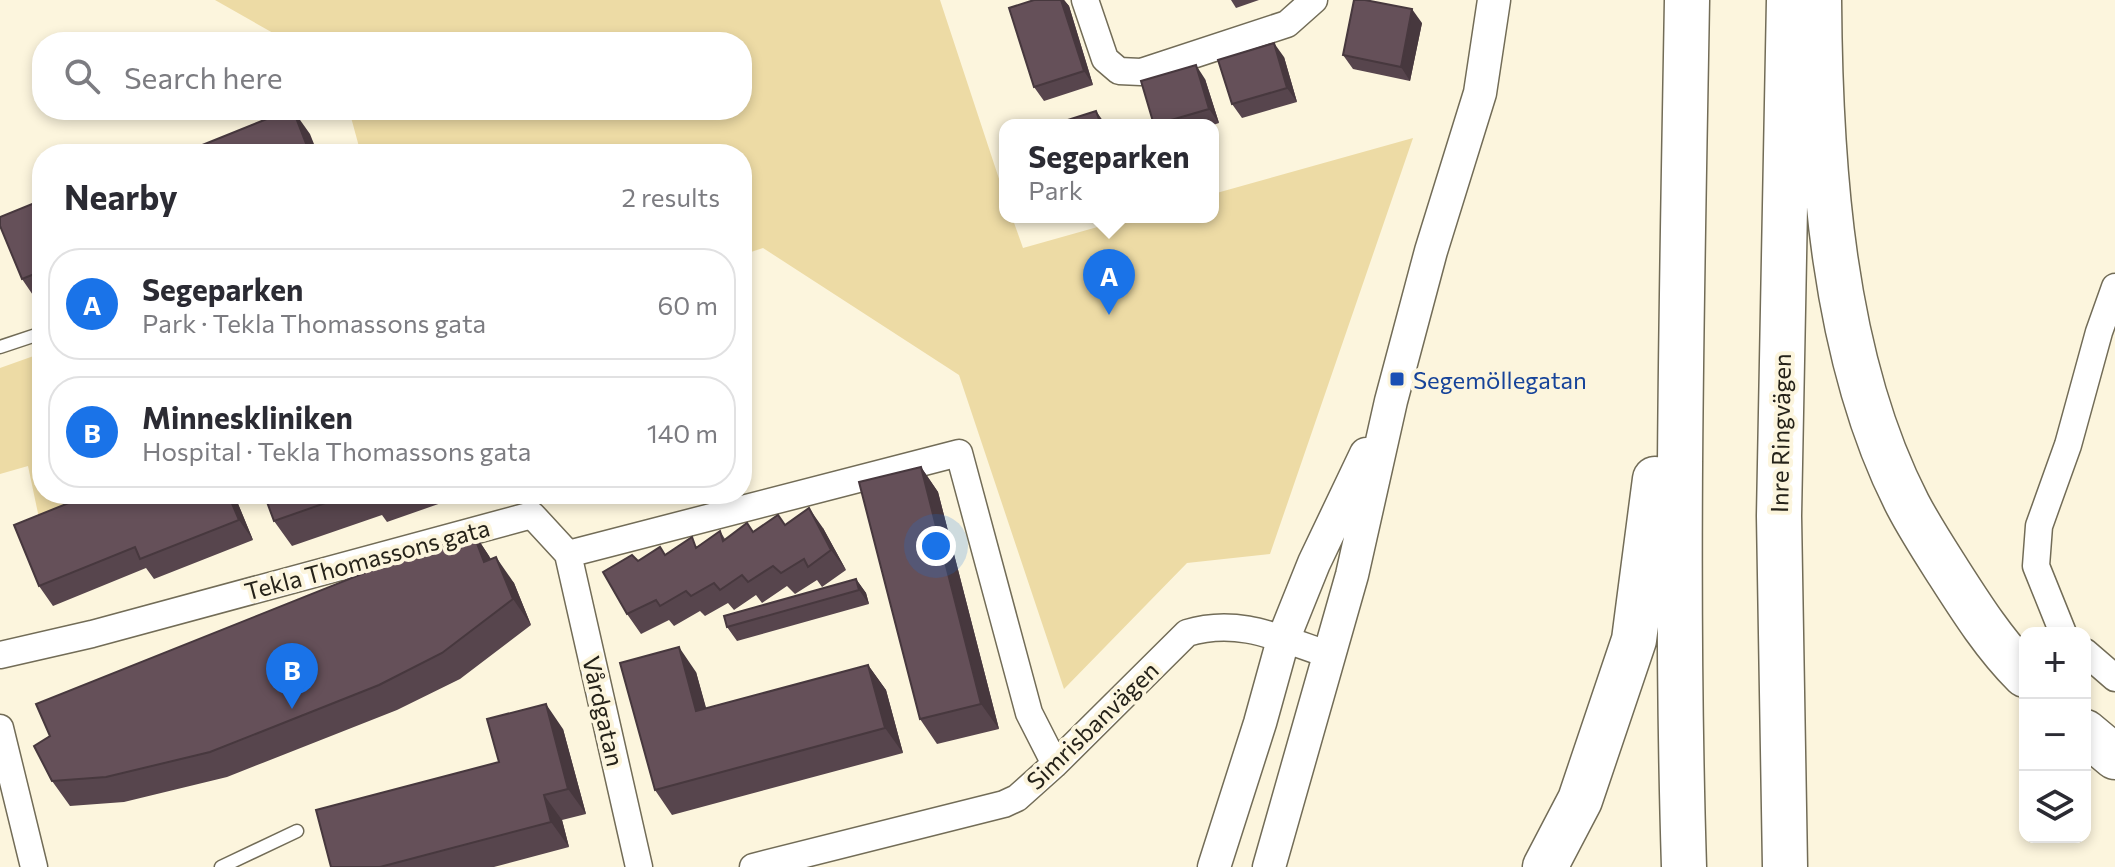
<!DOCTYPE html>
<meta charset="utf-8">
<style>
:root{--surface:#fff;--page:#f2f2f3;--text:#2b2b33;--muted:#7c7c81;--line:#e1e1e2;--accent:#1a73e8}
body{margin:0;font-family:Commissioner,sans-serif;background:var(--page);color:var(--text)}
.controls{position:absolute;right:24px;bottom:24px;display:grid;overflow:hidden;border-radius:16px;box-shadow:0 4px 12px #0003}
.controls button{width:72px;height:72px;display:grid;place-items:center;padding:0;border:0;border-bottom:2px solid var(--line);background:var(--surface);color:var(--text);font:40px sans-serif}
.you{position:absolute;left:936px;top:546px;width:28px;height:28px;margin:-20px;border:6px solid #fff;border-radius:50%;background:#1a73e8;box-shadow:0 0 0 12px #1a73e833}
.badge{display:grid;place-items:center;width:52px;height:52px;border-radius:50%;background:var(--accent);color:#fff;font-size:26px;font-weight:700}
.pin{position:absolute;translate:-50% -66px;filter:drop-shadow(0 2px 4px #0008)}
.pin::after{content:'';position:absolute;top:42px;width:28px;height:24px;background:inherit;clip-path:polygon(0 0,100% 0,50% 100%)}
.popup{position:absolute;left:999px;top:119px;width:220px;height:104px;box-sizing:border-box;display:grid;place-content:center;border-radius:16px;background:var(--surface);filter:drop-shadow(0 2px 6px #0005);font-size:26px;white-space:nowrap;color:var(--muted)}
.popup b{font-size:30px;color:var(--text)}
.popup::after{content:'';position:absolute;left:50%;top:100%;margin-left:-16px;border:16px solid transparent;border-top-color:var(--surface)}
.list{margin:0;padding:0;list-style:none}
h2{display:flex;justify-content:space-between;align-items:center;height:104px;margin:0;padding:0 32px;font-size:34px}
h2 small{font-size:26px;font-weight:400;color:var(--muted)}
.list li{display:grid;grid-template-columns:52px 1fr auto;gap:24px;align-items:center;box-sizing:border-box;height:112px;margin:0 16px 16px;padding:0 16px;border:2px solid var(--line);border-radius:32px}
.list b{display:block;font-size:30px;white-space:nowrap}
.list p{margin:0;font-size:26px;white-space:nowrap;color:var(--muted)}
.list em{font-size:26px;font-style:normal;color:var(--muted)}
.icon{flex:none;width:44px;height:44px;fill:none;stroke:currentColor;stroke-width:2;stroke-linecap:round;stroke-linejoin:round}
.map{position:relative;flex:none;width:2115px;height:867px;overflow:hidden}
.search{position:absolute;background:var(--surface);box-shadow:0 4px 12px #0003;left:32px;top:32px;width:720px;height:88px;display:flex;align-items:center;gap:20px;box-sizing:border-box;padding:0 28px;border-radius:32px;color:var(--muted);font-size:30px}
.panel{position:absolute;background:var(--surface);box-shadow:0 4px 12px #0003;left:32px;top:144px;width:720px;height:360px;border-radius:32px}
.map>svg:first-child{display:block}
.green{fill:#eddba5}
.lines{fill:none;stroke-linecap:round;stroke-linejoin:round}
.service-casing{stroke:#726c57;stroke-width:15}
.minor-casing{stroke:#726c57;stroke-width:29}
.tertiary-casing{stroke:#726c57;stroke-width:35}
.motorway-casing{stroke:#726c57;stroke-width:47}
.service{stroke:#fff;stroke-width:12}
.minor{stroke:#fff;stroke-width:26}
.tertiary{stroke:#fff;stroke-width:32}
.motorway{stroke:#fff;stroke-width:44}
.wall{fill:#57454d}
.shaded-wall{fill:#47383e}
.building{fill:#655059;stroke:#47383e;stroke-width:2}
.transit-dot{fill:#1a4fb4;stroke:#fcf5dd;stroke-width:3}
.labels{text-anchor:middle;dominant-baseline:central;stroke-width:8;stroke-linejoin:round;paint-order:stroke}
.transit-label{font-size:24px;fill:#164399;stroke:#fcf5dd;text-anchor:start}
.street-label{font-size:24px;fill:#252219;stroke:#fcf5dd}
</style>
<div class="map">
<svg width="2115" height="867" viewBox="0 0 2115 867">
<rect width="100%" height="100%" fill="#fcf5dd"/>
<path class="green" d="M215 0H940L1005 197V217H1012L1023 248 1133 217H1213V194L1413 138 1270 554 1187 563 1064 689 959 375 763 248 742 255V154H361L349 110H742V42H289Z
M42 353V494H103L39 518 28 466 0 474V368Z"/>
<g class="lines">
<g class="service-casing">
<path id="service" d="M0 347 42 333
M221 867 297 831"/>
</g>
<g class="minor-casing">
<path id="minor" d="M1085 0 1105 59 1119 71 1141 72 1287 24 1314 0
M568 554 639 867
M2063 633 2036 566 2039 526 2068 445 2099 332 2115 287
M2085 652 2115 678
M0 655 92 634 532 515 568 554 959 453 1029 713 1055 764
M0 728 34 867
M753 867 1004 804 1017 798 1055 764 1187 633C1239 617 1281 639 1330 655"/>
</g>
<g class="tertiary-casing">
<path id="tertiary" d="M1214 867 1260 723 1283 640 1314 563 1366 454
M1269 867 1352 575 1391 401 1431 251 1480 93 1494 0"/>
</g>
<g class="motorway-casing">
<path id="motorway" d="M1819 0C1820 163 1832 358 1908 505 1920 528 1935 551 1949 573 1972 609 1995 645 2025 675
M2085 732 2115 757
M1545 867 1580 800 1634 640 1655 479
M1684 867C1675 578 1682 289 1687 0
M1785 867 1779 516 1789 0"/>
</g>
<use href="#service" class="service"/>
<use href="#minor" class="minor"/>
<use href="#tertiary" class="tertiary"/>
<use href="#motorway" class="motorway"/>
</g>
<path class="wall" d="M1034 0H1064L1069 6 1093 85 1044 101 1034 87Z
M1231 0H1259L1236 8Z
M1422 23 1410 81 1353 69 1343 55Z
M1284 57 1297 102 1242 118 1232 104Z
M1205 79 1219 123 1213 125H1154Z
M42 200V303L39 304 22 279Z
M921 467 938 492 999 729 937 744 920 719Z
M91 494H124L128 499 139 494H234L253 540 154 579 146 568 53 606 39 586Z
M264 494H467L387 522 382 515 292 546 274 521Z
M785 525 823 528 846 570 822 587 817 580 795 594 787 586 762 603 756 595 734 610 728 603 705 616 700 611 674 626 669 620 641 634 627 614 638 561 698 546 720 531 725 539Z
M472 530 491 559 514 583 531 625 460 679 397 710 227 777 124 802 70 806 52 781Z
M856 579 866 593 869 604 737 641 727 627Z
M868 665 886 690 903 753 672 815 655 790 696 672 706 709Z
M563 729 586 814 562 820 569 847 494 867H331L499 762Z"/>
<path class="shaded-wall" d="M1061 0H1064L1069 6 1093 85 1084 71Z
M1412 9 1422 23 1410 81 1401 67Z
M1274 43 1284 57 1297 102 1287 88Z
M1196 65 1205 79 1219 123 1209 109Z
M293 110 310 134 318 154H310Z
M1096 111 1106 125H1101Z
M921 467 938 492 999 729 981 704Z
M228 494H234L253 540 239 520Z
M809 508 823 528 846 570 831 550Z
M472 530 489 556 502 587 484 562Z
M496 557 514 583 531 625 513 599Z
M856 579 866 593 869 604 859 590Z
M679 647 696 672 714 736 696 711Z
M868 665 886 690 903 753 885 728Z
M546 704 563 729 586 814 568 789Z
M544 795 562 820 569 847 551 822Z"/>
<path class="building" d="M1034 0H1061L1084 71 1034 87 1009 8Z
M1354 0H1365L1412 9 1401 67 1343 55Z
M1274 43 1287 88 1232 104 1218 60Z
M1196 65 1209 109 1154 125 1141 81Z
M289 110H293L310 154H180Z
M1096 111 1101 125H1052Z
M42 200V271L22 279 0 226V217Z
M921 467 981 704 920 719 859 482Z
M91 494H121L124 500 139 494H228L239 520 140 559 135 547 39 586 14 525Z
M264 494H351L274 521Z
M809 508 831 550 808 567 804 559 781 573 773 566 748 582 742 575 720 590 714 583 691 596 686 591 660 606 656 600 627 614 603 572 632 555 638 561 660 547 665 555 692 537 696 548 720 531 723 541 747 523 753 532 778 515 785 525Z
M472 530 484 562 496 557 513 599 442 653 379 685 210 752 106 777 52 781 34 746 50 736 36 704Z
M856 579 859 590 727 627 724 616Z
M679 647 696 711 868 665 885 728 655 790 620 663Z
M546 704 568 789 544 795 551 822 380 867H331L316 810 499 762 487 719Z"/>
<rect class="transit-dot" x="1389" y="371" width="16" height="16" rx="4"/>
<g class="labels">
<g class="transit-label">
<text x="1413" y="379">Segemöllegatan</text>
</g>
<g class="street-label">
<text transform="translate(1780 433) rotate(-89)">Inre Ringvägen</text>
<text transform="translate(367 559) rotate(-15)">Tekla Thomassons gata</text>
<text transform="translate(604 711) rotate(77)">Vårdgatan</text>
<text transform="translate(1092 725) rotate(-44)">Simrisbanvägen</text>
</g>
</g>
</svg>
<div class="controls">
<button>+</button>
<button>−</button>
<button><svg class="icon" aria-label="layers" viewBox="0 0 24 24"><path d="M12 4l9 5-9 5-9-5zM3 14l9 5 9-5"/></svg></button>
</div>
<div class="you"></div>
<div class="pin badge" style="left:1109px;top:315px">A</div>
<div class="popup"><b>Segeparken</b>Park</div>
<div class="pin badge" style="left:292px;top:709px">B</div>
<div class="search"><svg class="icon" aria-label="search" viewBox="0 0 24 24"><circle cx="10" cy="10" r="6"/><path d="M15 15l6 6"/></svg>Search here</div>
<section class="panel">
<h2>Nearby<small>2 results</small></h2>
<ul class="list">
<li><span class="badge">A</span><div><b>Segeparken</b><p>Park · Tekla Thomassons gata</p></div><em>60 m</em></li>
<li><span class="badge">B</span><div><b>Minneskliniken</b><p>Hospital · Tekla Thomassons gata</p></div><em>140 m</em></li>
</ul>
</section>
</div>
